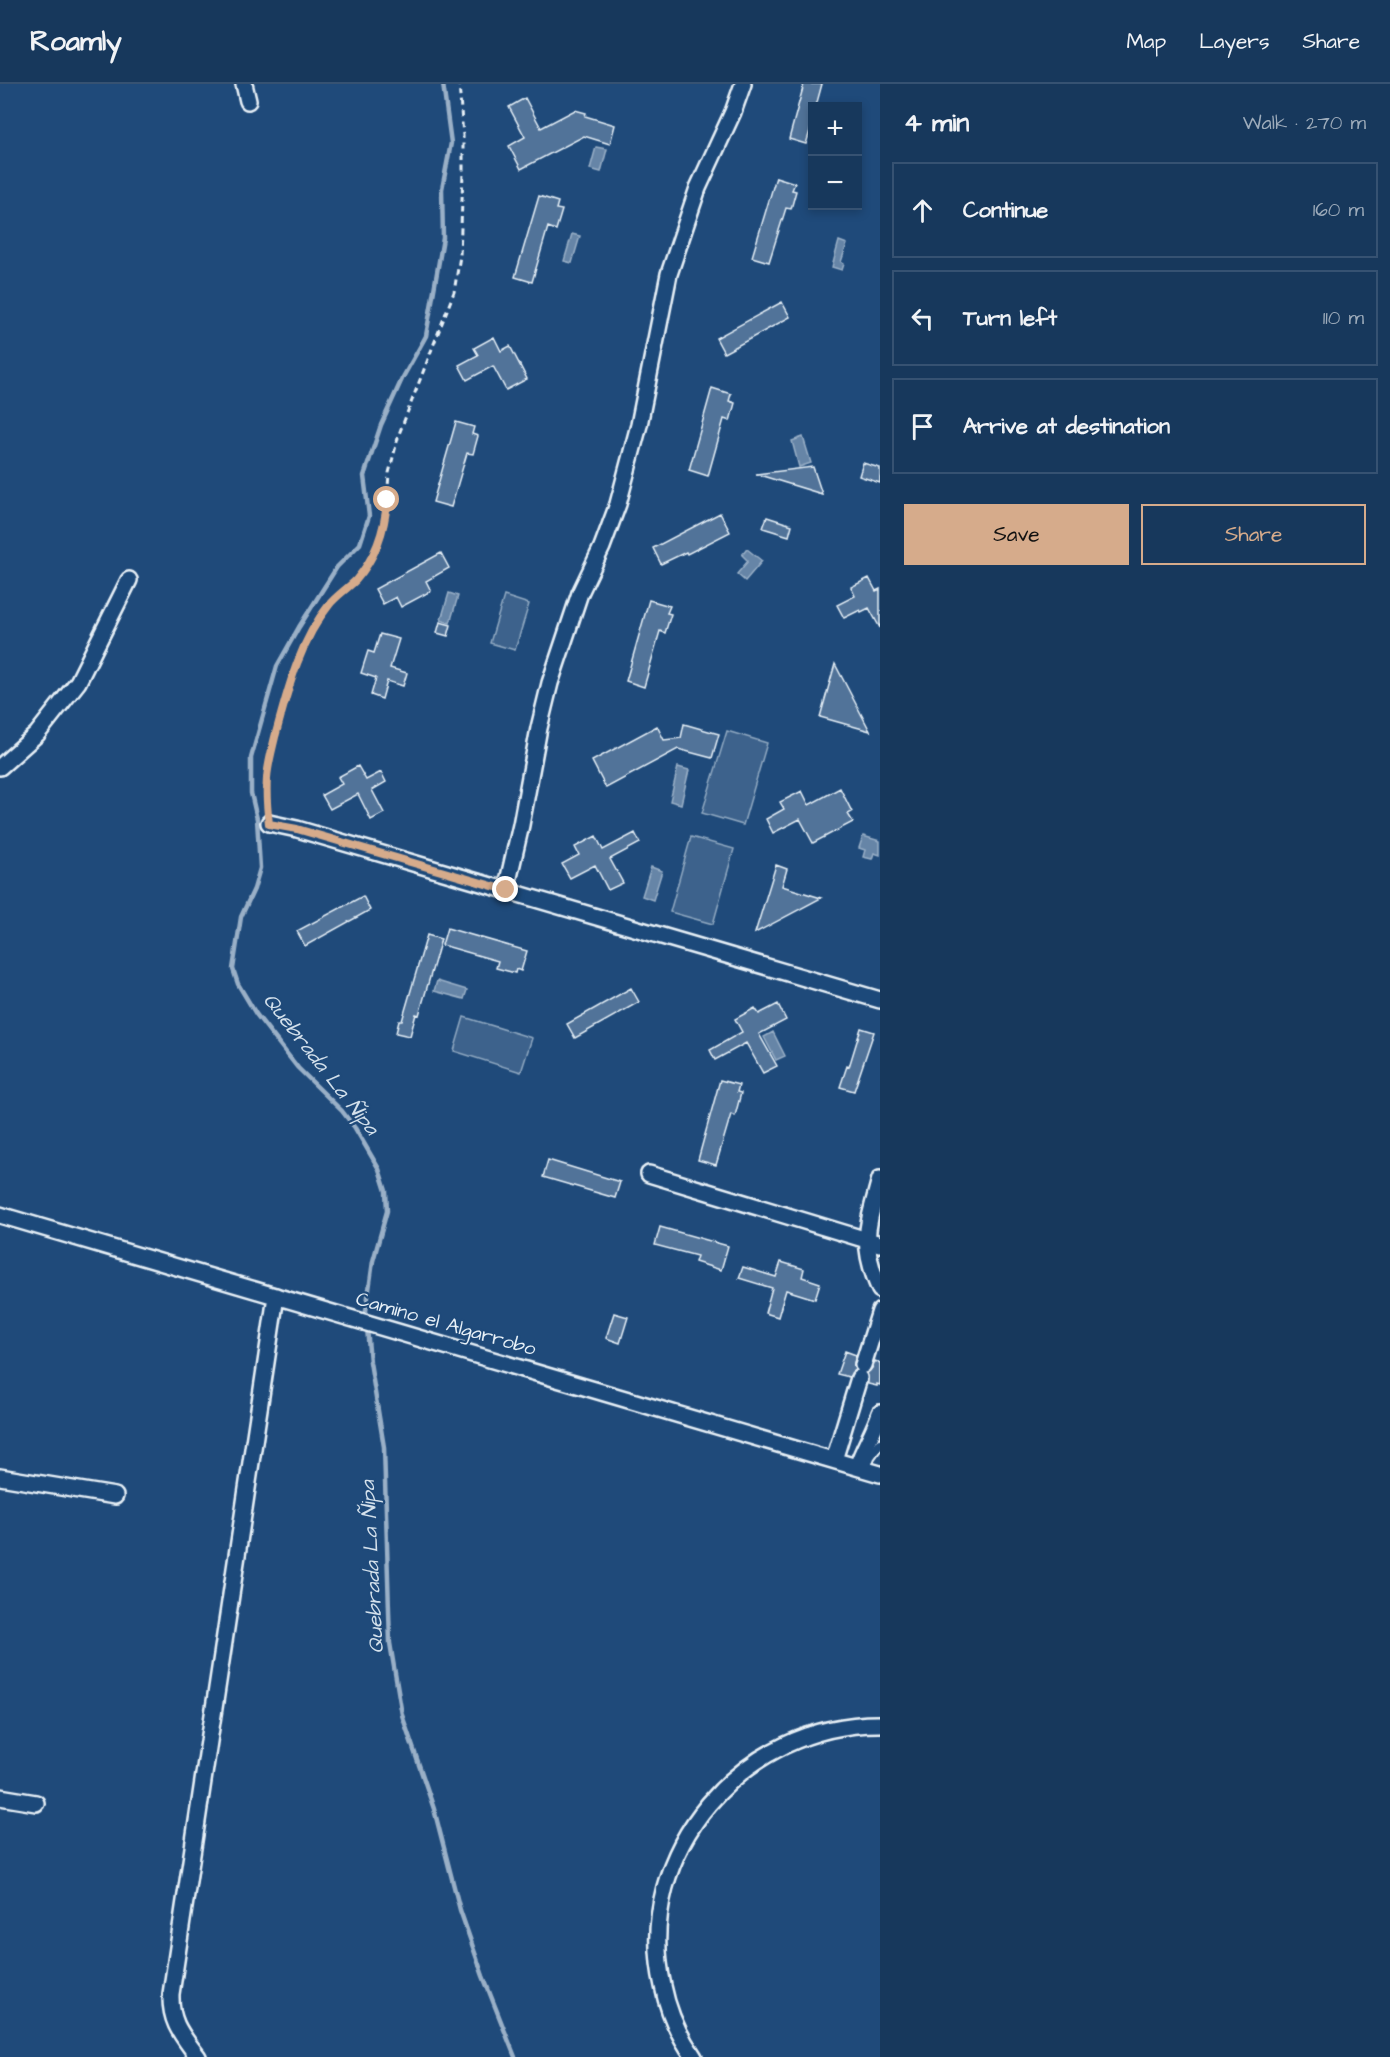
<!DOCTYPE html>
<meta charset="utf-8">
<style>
:root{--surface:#17385c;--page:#244365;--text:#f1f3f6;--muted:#9eacbb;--line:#365272;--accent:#d6ab8b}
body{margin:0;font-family:"Architects Daughter",sans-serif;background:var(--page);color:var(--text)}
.controls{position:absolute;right:18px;top:18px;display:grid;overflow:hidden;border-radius:0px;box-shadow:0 3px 9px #0003}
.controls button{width:54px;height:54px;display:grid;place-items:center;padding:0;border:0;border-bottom:2px solid var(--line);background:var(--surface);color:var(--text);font:30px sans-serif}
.stop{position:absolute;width:18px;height:18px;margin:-14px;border:4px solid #d6ab8b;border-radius:50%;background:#fff}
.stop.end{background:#d6ab8b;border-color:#fff;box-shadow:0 2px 6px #0008}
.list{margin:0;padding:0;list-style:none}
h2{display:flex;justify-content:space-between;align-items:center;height:78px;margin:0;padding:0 24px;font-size:26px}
h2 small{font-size:20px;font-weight:400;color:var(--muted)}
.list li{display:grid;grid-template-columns:39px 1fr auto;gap:18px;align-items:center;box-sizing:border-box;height:96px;margin:0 12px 12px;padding:0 12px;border:2px solid var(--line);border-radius:0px}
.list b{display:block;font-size:22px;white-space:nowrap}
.list em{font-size:20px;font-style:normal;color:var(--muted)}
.actions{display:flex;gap:12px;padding:18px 24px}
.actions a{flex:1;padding:14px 0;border:2px solid var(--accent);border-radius:0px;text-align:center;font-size:21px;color:var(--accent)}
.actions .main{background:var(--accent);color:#111}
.icon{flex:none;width:33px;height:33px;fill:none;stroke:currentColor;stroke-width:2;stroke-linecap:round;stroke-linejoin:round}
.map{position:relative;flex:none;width:880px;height:1973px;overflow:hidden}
header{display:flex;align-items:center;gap:36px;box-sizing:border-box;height:84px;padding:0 30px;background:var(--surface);border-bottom:2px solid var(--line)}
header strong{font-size:28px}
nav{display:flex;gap:33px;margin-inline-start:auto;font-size:21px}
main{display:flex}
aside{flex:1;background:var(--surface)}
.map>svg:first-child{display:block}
.green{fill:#3c628c;stroke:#92aac2;stroke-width:1.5}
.water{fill:#6685a7;stroke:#9ab0c7;stroke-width:1.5}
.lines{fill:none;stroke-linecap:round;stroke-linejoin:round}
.stream{stroke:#9ab0c7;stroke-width:4.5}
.building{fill:#517399;stroke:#e8f1f8;stroke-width:1.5}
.service-casing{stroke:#e8f1f8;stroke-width:12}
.minor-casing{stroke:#e8f1f8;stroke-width:20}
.path{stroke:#e8f1f8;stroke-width:3;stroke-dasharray:6 4.5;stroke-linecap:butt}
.service{stroke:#1f4a7a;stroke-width:8}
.minor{stroke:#1f4a7a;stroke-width:15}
.route{stroke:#d6ab8b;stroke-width:8}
.labels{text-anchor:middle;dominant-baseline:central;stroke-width:4.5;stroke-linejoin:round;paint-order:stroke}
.street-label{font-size:20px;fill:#e8f1f8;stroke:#1f4a7a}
.water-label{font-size:21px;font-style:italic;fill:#d4e1ec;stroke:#1f4a7a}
</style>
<header>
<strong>Roamly</strong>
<nav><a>Map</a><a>Layers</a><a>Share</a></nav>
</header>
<main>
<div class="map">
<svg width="880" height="1973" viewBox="0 0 880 1973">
<rect width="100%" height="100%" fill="#1f4a7a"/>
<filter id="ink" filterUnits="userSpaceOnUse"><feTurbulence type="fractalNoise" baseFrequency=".0167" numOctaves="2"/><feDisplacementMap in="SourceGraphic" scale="12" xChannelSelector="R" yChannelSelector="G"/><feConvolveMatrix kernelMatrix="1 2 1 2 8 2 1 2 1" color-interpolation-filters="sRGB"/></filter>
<g filter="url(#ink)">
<path class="green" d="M504 512 529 520 515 566 490 559Z
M727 647 767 659 743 741 702 729Z
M691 753 734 765 713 840 670 828Z
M464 933 532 954 521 988 454 967Z"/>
<path class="water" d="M596 63 607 65 601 88 590 85Z
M572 150 580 152 572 179 564 177Z
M839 157 847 160 841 178 844 180 842 186 832 183Z
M803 353 811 379 799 383 792 357Z
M747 465 762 477 745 497 737 490 748 477 742 471Z
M449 509 458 512 450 539 441 536Z
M678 683 689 686 681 720 670 717Z
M863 752 880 757V771L874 769 872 775 863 773 865 766 859 764Z
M651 783 662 787 653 816 642 812Z
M437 897 467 906 464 915 434 907Z
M773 948 785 972 776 976 764 953Z"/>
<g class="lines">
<path class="stream" d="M367 1235 366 1227 373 1177 387 1127 386 1107 379 1085 355 1044 342 1027 298 984 256 930 238 900 233 885 241 833 254 805 260 784 257 735 251 709V674L277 582 299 543 337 483 360 460 369 432 364 392 381 341 402 295 426 252 443 154 442 105 451 59 443 0
M367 1244 370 1278 384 1363 390 1559 402 1631 434 1725 460 1826 483 1892 515 1973"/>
</g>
<path class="building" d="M804 0H822L816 22H813V37L806 60 789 55Z
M525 14 541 44 575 26 586 29 585 32 615 41 610 60 584 52 521 85 509 62 525 53 509 23Z
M776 93 795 99 792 106 796 107 791 125 786 124 769 178 752 173Z
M539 112 558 118 556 125 562 126 556 146 548 143 532 198 515 193Z
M782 218 790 233 724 269 716 254Z
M494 253 501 267 510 262 527 295 506 306 493 282 467 296 459 281 478 271 474 264Z
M712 304 731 310 729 317 735 319 730 337 724 335 708 392 689 386Z
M456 338 474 343 472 350 478 352 473 370 467 369 451 423 433 418Z
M863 379 880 384V399L859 392Z
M813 383 822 410 756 390Z
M720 429 730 448 687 470 686 468 661 480 653 464Z
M767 433 792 441 789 452 763 444Z
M441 469 449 484 426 497 431 507 401 523 396 513 383 520 375 505Z
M869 494 876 507 880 505V544L869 524 861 528 860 526 844 534 837 521 855 512 851 503Z
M649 516 670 522 667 529 671 530 665 549 660 547 644 603 626 597Z
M440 538 451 541 448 552 437 549Z
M380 550 399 555 390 584 407 589 403 602 387 597 382 615 371 611 376 594 361 589 368 567 374 569Z
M835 580 870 647 820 633Z
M684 640 719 650 712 674 678 665 606 704 592 677 657 642 664 656 681 654Z
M358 682 366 696 381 688 386 698 372 706 384 729 371 736 358 710 330 725 322 711 342 700 338 693Z
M840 704 852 728 848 730 853 738 813 759 800 735 773 749 766 735 784 725 780 718 802 707 809 721Z
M635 749 640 759 610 775 623 799 608 806 595 781 570 794 562 780 579 771 575 763 596 752 603 766Z
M776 781 787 785 782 802 821 814 755 849Z
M363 812 370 826 305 862 297 847Z
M447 844 527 867 521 887 516 885 515 889 496 884 498 877 442 861Z
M427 851 441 855 419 931 416 930 410 952 396 949 399 937H402Z
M631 904 639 918 575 954 567 940Z
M778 920 786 936 759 950 777 982 763 989 746 959 715 976 710 966 742 948 735 935 755 924 759 930Z
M861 944 874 948 854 1007 840 1003 847 982 849 983Z
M720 996 739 1001 737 1008 741 1009 735 1032 731 1030 716 1081 698 1076Z
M548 1076 620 1098 615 1114 543 1093Z
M660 1143 728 1162 721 1186 695 1178 697 1172 655 1161Z
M781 1178 804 1185 802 1193 820 1199 815 1215 786 1206 778 1233 765 1229 772 1204 739 1194 743 1183 776 1193Z
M614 1229 628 1233 620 1259 606 1254Z
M845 1267 856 1271 854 1279 855 1286 849 1293 837 1290Z
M875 1277 880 1279V1301L877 1300V1302L868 1300 867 1289 872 1284Z"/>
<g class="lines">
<g class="service-casing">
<path id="service" d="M866 1385 870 1373 880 1359"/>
</g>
<g class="minor-casing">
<path id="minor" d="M244 0 248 17
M0 683 37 650 78 598 129 496
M269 739 297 745 880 916
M506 806 521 741 539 644 550 599 580 509 602 463 618 420 639 341 669 190 698 104 733 28 743 0
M649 1090 880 1160
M880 1095C868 1141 859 1159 880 1206
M0 1131 880 1390
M863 1281 880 1227
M834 1376 859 1294
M857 1383C863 1364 874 1348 880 1329
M0 1393 115 1412
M0 1713 36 1719
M198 1973C182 1951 170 1939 171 1910L276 1212
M694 1973C679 1952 668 1927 663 1902 632 1767 744 1639 880 1640"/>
</g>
<path class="path" d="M267 725V692L270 673 295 584 313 546 329 521 356 496 365 484 381 454 386 432 389 389 399 350 454 208 460 172 463 88V52L459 0"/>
<use href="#service" class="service"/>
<use href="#minor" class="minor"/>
</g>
</g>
<g class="lines" filter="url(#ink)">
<path class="route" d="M387 416C385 447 376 473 356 496 347 505 336 512 329 521 299 558 287 609 275 653 272 666 268 680 267 694 266 709 267 724 269 740L297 745 506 806"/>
</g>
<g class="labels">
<g class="street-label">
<text transform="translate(446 1240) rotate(16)">Camino el Algarrobo</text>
</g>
<g class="water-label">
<text transform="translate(321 980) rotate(52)">Quebrada La Ñipa</text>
<text transform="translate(372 1483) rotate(-93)">Quebrada La Ñipa</text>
</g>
</g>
</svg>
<div class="controls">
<button>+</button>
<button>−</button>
</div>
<div class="stop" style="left:387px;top:416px"></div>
<div class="stop end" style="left:506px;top:806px"></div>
</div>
<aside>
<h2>4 min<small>Walk · 270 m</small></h2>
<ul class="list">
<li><svg class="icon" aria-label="ahead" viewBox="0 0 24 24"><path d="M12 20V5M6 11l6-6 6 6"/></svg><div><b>Continue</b></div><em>160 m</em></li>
<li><svg class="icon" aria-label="left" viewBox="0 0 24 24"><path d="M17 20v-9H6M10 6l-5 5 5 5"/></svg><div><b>Turn left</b></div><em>110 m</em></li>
<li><svg class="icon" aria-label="arrive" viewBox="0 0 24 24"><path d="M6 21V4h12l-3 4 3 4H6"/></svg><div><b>Arrive at destination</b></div></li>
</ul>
<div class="actions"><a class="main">Save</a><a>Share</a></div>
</aside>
</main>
